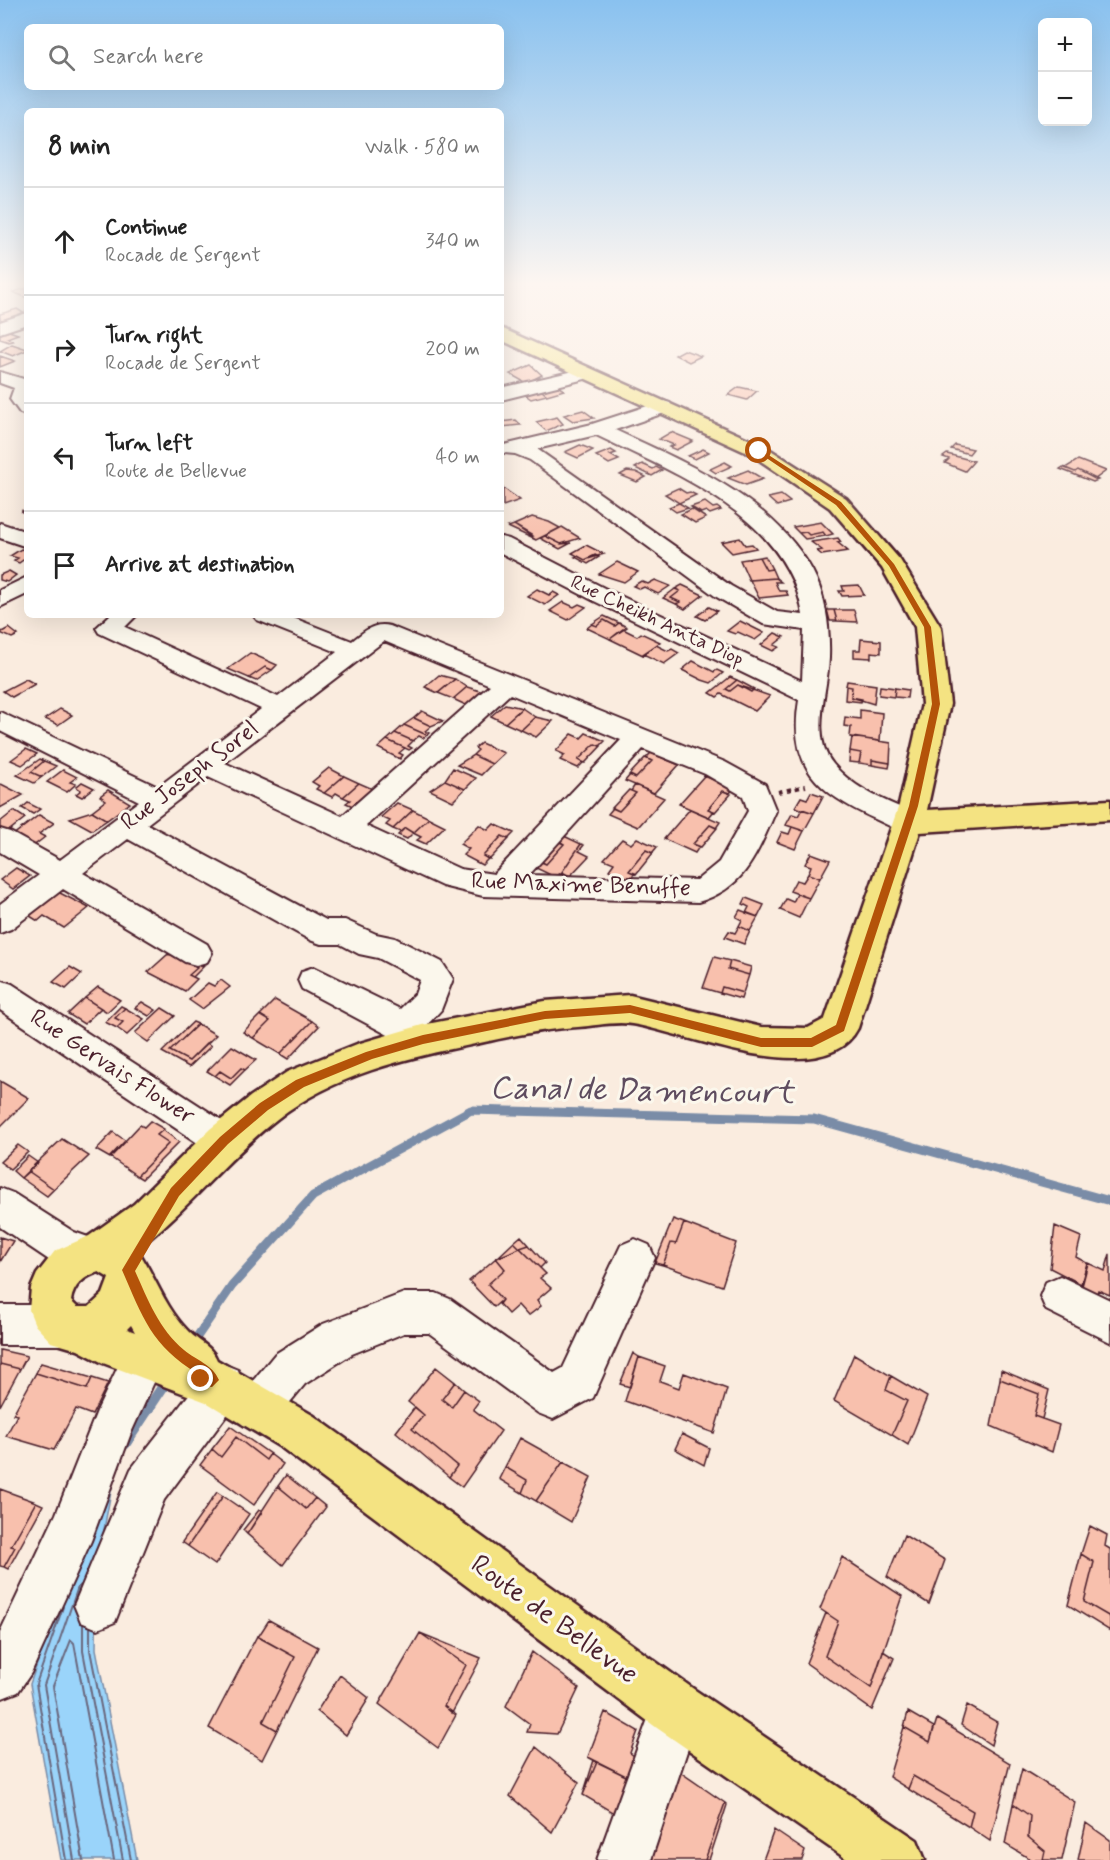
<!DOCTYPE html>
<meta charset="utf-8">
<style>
:root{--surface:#fff;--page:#f2f2f2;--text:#222;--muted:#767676;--line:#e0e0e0}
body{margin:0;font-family:Mynerve,sans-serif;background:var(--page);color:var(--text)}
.controls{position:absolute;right:18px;top:18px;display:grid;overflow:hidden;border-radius:9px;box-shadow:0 6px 24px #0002}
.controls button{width:54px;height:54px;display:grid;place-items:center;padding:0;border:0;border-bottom:2px solid var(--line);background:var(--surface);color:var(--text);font:30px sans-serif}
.stop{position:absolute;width:18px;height:18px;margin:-14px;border:4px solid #b45309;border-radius:50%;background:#fff}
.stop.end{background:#b45309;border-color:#fff;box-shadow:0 2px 6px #0008}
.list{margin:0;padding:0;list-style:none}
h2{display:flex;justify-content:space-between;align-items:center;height:78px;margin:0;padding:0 24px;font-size:26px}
h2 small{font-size:20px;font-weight:400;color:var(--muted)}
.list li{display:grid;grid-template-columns:39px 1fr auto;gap:18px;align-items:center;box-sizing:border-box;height:108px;padding:0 24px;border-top:2px solid var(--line)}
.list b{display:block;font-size:22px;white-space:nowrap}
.list p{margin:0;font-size:20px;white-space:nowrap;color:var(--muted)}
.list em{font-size:20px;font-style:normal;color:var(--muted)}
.icon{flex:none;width:33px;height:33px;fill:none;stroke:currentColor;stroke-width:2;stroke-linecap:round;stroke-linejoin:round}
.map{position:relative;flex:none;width:1110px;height:1860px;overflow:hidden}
.search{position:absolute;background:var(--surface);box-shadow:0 6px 24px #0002;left:24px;top:24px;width:480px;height:66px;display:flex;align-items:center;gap:15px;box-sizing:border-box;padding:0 21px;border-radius:9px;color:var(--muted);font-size:22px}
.panel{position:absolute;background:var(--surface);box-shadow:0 6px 24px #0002;left:24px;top:108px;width:480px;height:510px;border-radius:9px}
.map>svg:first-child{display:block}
.water{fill:#9ad4fa;stroke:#7a8ca7;stroke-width:1.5}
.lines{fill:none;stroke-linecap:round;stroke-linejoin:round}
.shore{stroke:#6a677e;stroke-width:2}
.stream-far1{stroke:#7a8ca7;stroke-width:9}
.stream{stroke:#7a8ca7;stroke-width:11}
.building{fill:#f8c0ad;stroke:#4a1f2b;stroke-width:1.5}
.minor-casing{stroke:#4a1f2b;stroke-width:4}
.major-casing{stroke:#4a1f2b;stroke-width:5}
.path-far1{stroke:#4a1f2b;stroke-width:3;stroke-dasharray:3 3;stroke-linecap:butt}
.path{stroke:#4a1f2b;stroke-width:4;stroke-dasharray:4.5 4.5;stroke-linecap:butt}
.minor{fill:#fbf7ec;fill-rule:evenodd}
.major{fill:#f4e382;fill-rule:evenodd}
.route{fill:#b45309}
.labels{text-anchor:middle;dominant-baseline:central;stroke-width:6;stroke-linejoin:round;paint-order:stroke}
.far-street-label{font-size:20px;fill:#4a1f2b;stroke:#fbf7ec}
.street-label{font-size:24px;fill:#4a1f2b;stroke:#fbf7ec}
.near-street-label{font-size:28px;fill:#4a1f2b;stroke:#fbf7ec}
.near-water-label{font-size:32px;font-style:italic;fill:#5e4c5f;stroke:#fbf7ec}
</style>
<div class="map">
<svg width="1110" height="1860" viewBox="0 0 1110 1860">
<rect width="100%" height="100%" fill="#faecdf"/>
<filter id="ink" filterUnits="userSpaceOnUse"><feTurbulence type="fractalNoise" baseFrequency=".0167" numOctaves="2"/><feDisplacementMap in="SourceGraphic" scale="12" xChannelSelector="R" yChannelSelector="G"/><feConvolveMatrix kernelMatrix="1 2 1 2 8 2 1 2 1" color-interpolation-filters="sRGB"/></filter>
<g filter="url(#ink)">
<path class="water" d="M118 1454 97 1567 96 1649 137 1860H61L30 1684 104 1471Z"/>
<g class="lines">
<path class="shore" d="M63 1607 36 1684 66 1860
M83 1624V1651L123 1860
M90 1628V1650L131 1860
M74 1860 44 1685 78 1587 81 1585
M83 1860 53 1686 71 1640 74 1643 114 1860"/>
<path class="stream-far1" d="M192 1344 232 1286 313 1196 471 1110 814 1119 1110 1201"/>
<path class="stream" d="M125 1444 168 1379"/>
</g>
<path class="building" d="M26 288 27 298 13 292Z
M17 309 27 315 6 322 0 319V314Z
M8 327 13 329 9 331 18 334 7 338 13 341 9 342 0 339V330Z
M12 344 27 349V350L13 356 0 351Z
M684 350 701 356 689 362 675 355Z
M0 356 15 361 0 367Z
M531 365 542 375 526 383 510 374Z
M557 386 564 390 547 395 542 391Z
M739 387 757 391 747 400 728 395Z
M542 391 547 395 531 399 524 394Z
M583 410 594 418 573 421 564 415Z
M557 417 563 424 546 431 536 422Z
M516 420 521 425 501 427V422Z
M671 432 693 441 676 450 669 447 674 445 659 439Z
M580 445 593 450 578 458 565 452Z
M955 445 973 449 969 454 951 449Z
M703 449 709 452 695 459 688 456Z
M611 450 616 453 610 455 619 460 609 464 596 456Z
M947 454 974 461 965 471 945 463 949 459 943 457Z
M1078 460 1106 471 1095 479 1078 470 1075 472 1065 468Z
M725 462 732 466 716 473 710 469Z
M642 464 653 469 656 467 662 470 652 476 635 468Z
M1063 467 1075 472 1078 470 1098 480 1093 482 1060 469Z
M748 470 763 479 746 485 728 478Z
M627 471 636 472 646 477 637 482 620 475Z
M503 488 520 500 503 506Z
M678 488 686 493 690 492 696 495 679 503 665 494Z
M781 495 790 502 777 506 768 498Z
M705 502 713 508 717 507 721 510 710 514 706 511 701 513 691 507Z
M679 503 688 508 676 512 669 507Z
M692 509 706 518 695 523 681 514Z
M532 517 549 522 560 528 536 540 514 525Z
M821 522 833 534 826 536 823 532 809 535 806 532 799 533 793 527Z
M514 525 533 536 530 537 536 540 508 527Z
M562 527 580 538 561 544 545 536Z
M806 532 809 535 823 532 826 536 805 539 799 533Z
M545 536 561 544 571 543 560 549 540 538Z
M740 538 745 545 752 544 756 548 732 553 721 542Z
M838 538 841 542H837L848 551 822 555 817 551 822 550 811 542Z
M586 545 604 554 585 560 572 553Z
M21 549 27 551V557L19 563 14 561 18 558 10 556Z
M595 555 599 557 588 564 575 557 578 556 585 560Z
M765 556 772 569 766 570 759 557Z
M759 557 766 570 772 569 776 578 749 580 740 560Z
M617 562 638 572 624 582 599 574Z
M9 571 16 575 7 582 0 580V575Z
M776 578 781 582H775L779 591H786L788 595 759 598 750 580Z
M655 580 670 586 658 594 644 587 640 589 633 586 641 581 648 584Z
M682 585 703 595 685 609 676 604 680 602 671 598 680 591 675 589Z
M859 585 864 595 842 596 839 591H844L842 586Z
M537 589 549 595 553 592 559 595 545 605 527 596Z
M675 589 680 591 671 598 680 602 676 604 663 598Z
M563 602 574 607 579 604 586 607 568 620 550 611Z
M709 607 717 611 705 620 697 616Z
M827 610H834L837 621H830Z
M834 610H854L857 622 837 621Z
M604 616 619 623 615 626 604 620 597 626 592 624Z
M604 620 615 626 619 623 627 627 610 639 587 628 592 624 597 626Z
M740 621 764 633 755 640 738 632 735 634 727 631Z
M9 628 18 635 12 638 0 633Z
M623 629 637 636 641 633 660 642 643 655 610 639Z
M775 633 784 637 774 645 779 647 773 651 761 645Z
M861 639 881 641V653L871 652V658L854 657V650H860Z
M656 645 668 651 672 649 679 653 664 664 643 654Z
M250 653 277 665 272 670 265 667 249 678 228 669Z
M693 661 714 672 717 670 723 673 711 683 702 680 682 670Z
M265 667 272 670 256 681 249 678Z
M439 675 455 679 438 693 425 687Z
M730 677 737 680 726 689 730 691 738 685 770 696 755 711 721 694 717 697 710 693Z
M26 679 35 684 12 697 3 691Z
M455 679 467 687 453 699 438 693Z
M737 680 754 689 751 692 738 685 730 691 726 689Z
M847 681 876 685 874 704 851 697 852 687 846 686Z
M846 686 852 687 851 697 862 699 861 702 845 700Z
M880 686 895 688 894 697 879 695Z
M467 687 484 692 468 706 453 699Z
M895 688 908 690 907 698 894 697Z
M505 704 522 708 505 723 491 716Z
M522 708 535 717 521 730 505 723Z
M60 709 72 715 58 725 45 719Z
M860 710 882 713 880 741 850 737 851 727 844 726 845 717 860 719Z
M422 711 443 721 431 726 414 718Z
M535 717 553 721 536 737 521 730Z
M414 718 431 726 425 731 429 733 427 735 404 725Z
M404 725 427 735 423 738 419 736 413 741 395 733Z
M395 733 413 741 408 746 412 748 409 750 387 740Z
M586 733 605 741 600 746 595 744 578 760 583 763 578 768 560 760 565 755 556 751 572 734 581 738Z
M852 737 891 743 890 763 872 760V765L859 763 861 753 850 751Z
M387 740 405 748 399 753 403 755 400 759 378 748Z
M481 743 504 753 492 764 473 755 478 750 475 748Z
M595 744 601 746 585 763 578 760Z
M26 749 37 754 22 765 11 760Z
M850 751 861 753 859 763 849 762Z
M651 753 679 765 654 793 625 781 630 775 636 778 652 761 646 758Z
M473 755 492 764 481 775 457 765Z
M645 758 652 761 636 778 629 775Z
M40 759 44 761 31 772 42 777 34 783 17 775Z
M872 760 890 763 889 768 872 765Z
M44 761 56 766 42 777 31 772Z
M329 768 344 776 324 793 316 789 319 786 312 782Z
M453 768 476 778 465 789 445 780Z
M63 770 77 777 70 782 76 784 67 792 47 782Z
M344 776 359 783 343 797 336 793 332 797 324 793Z
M704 776 734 788 730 793 723 791 708 809 714 811 709 817 679 804Z
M445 780 465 789 453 801 430 790Z
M82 782 94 788 82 797 76 794 81 790 76 787Z
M359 783 375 790 355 807 346 803 350 800 343 797Z
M1 784 23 795 0 808V785Z
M635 785 664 798 638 827 608 814 613 808 619 811 636 793 631 791Z
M108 790 130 803 107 820 92 811 106 800 100 796Z
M629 790 636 793 619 811 612 808Z
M723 791 731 794 715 812 708 809Z
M811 792 823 796 814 813 795 807 801 797 807 799Z
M28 803 40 809 33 814 22 808Z
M397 803 413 810 393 829 386 825 390 821 381 817Z
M690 809 720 822 716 828 710 825 693 844 699 847 695 853 664 839Z
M802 809 814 813 804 831 786 825 792 814 798 816Z
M413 810 429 818 413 833 405 828 400 832 393 829Z
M14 811 25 818 6 833 0 830V822Z
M92 811 107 820 92 830 70 818Z
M39 815 54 823 39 834 45 837 32 847 12 836Z
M429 818 445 826 426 844 417 840 421 837 413 833Z
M494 824 514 833 508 839 502 836 483 856 488 859 482 865 463 855 469 849 460 844 479 825 488 830Z
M710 825 717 828 701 847 693 844Z
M792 827 804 831 795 849 777 842 782 832 789 834Z
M405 828 413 833 407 839 398 835Z
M502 836 509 839 490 859 483 856Z
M564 836 581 844 562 872 555 877 534 867 540 861 546 864 564 844 559 841Z
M637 838 657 847 652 853 646 850 629 871 635 873 629 879 609 870 614 863 604 859 622 839 631 844Z
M557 841 564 844 546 864 539 861Z
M581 844 584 845 579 851 589 856 570 876 562 872Z
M646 850 653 853 636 874 629 871Z
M811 853 830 860 820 878 808 874 811 866 805 864Z
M16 868 30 876 13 889 0 880Z
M808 874 820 878 809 898 790 891 796 880 803 882Z
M58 892 89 908 64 928 44 916 38 921 25 913Z
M797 894 809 898 799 918 780 910 786 899 793 902Z
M746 898 764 905 758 917 746 913 749 907 743 904Z
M740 910 758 917 750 931 739 926 742 920 736 917Z
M739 926 750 931 744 944 725 937 729 931 735 933Z
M171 950 204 966 193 977 189 975 197 968 168 953Z
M171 954 197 968 189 975 197 979 185 991 148 972 167 955Z
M714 957 730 961 728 969 749 975 743 993 722 987 720 993 703 988Z
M730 961 751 967 749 975 728 969Z
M70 967 82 974 66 989 53 982Z
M221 980 230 987 202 1009 189 1000 208 983 214 986Z
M98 987 120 1000 107 1012 85 998Z
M722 987 743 993 741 999 720 993Z
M85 998 101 1008 84 1024 68 1014Z
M275 1000 312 1021 280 1054 253 1038 270 1021 260 1015Z
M142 1002 156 1010 149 1016 135 1008Z
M121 1006 125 1008 115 1018 123 1022 117 1028 105 1022Z
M125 1008 144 1019 127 1035 117 1028 123 1022 115 1018Z
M162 1008 175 1016 148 1042 135 1033Z
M260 1015 270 1021 253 1038 243 1032Z
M312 1021 319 1026 288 1059 280 1054Z
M193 1022 198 1024 170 1051 189 1061 207 1043 211 1046 189 1067 162 1052Z
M198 1024 216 1035 189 1061 170 1051Z
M232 1046 256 1060 245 1070 241 1068 231 1078 220 1071 215 1076 207 1071Z
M241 1068 245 1070 230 1085 215 1076 220 1071 231 1078Z
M0 1081 29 1098 0 1127Z
M150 1121 164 1129 157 1135 169 1143 137 1176 110 1157 140 1125 144 1127Z
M163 1130 179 1142 142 1179 137 1176 169 1143 157 1135Z
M113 1132 126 1141 110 1158 96 1150Z
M62 1139 89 1156 54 1189 28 1171Z
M18 1145 28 1152 10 1169 0 1162Z
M28 1156 38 1163 21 1178 13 1171Z
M28 1171 54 1189 47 1196 21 1178Z
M673 1219 684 1223 676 1244 671 1243 663 1265 655 1263Z
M684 1223 736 1243 722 1286 663 1265 671 1243 676 1244Z
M1055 1226 1081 1237 1076 1257 1087 1263 1081 1284 1050 1268Z
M521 1236 529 1245 520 1248 514 1242Z
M0 1237 13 1241 0 1262Z
M514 1242 520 1248 497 1258Z
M529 1245 545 1263 540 1268 520 1248Z
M520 1248 546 1274 540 1278 551 1288 537 1300 541 1306 528 1316 518 1305 508 1314 499 1304 502 1300 488 1284 505 1269 496 1258Z
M1110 1254V1295L1098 1290 1096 1296 1081 1290 1088 1263 1105 1271Z
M496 1258 505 1269 488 1284 502 1300 494 1307 469 1281Z
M0 1350 27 1356 20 1369 0 1364Z
M633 1353 639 1357 630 1387 620 1384Z
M854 1354 891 1376 886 1390 907 1401 892 1435 834 1401Z
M639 1357 665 1366 660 1381 679 1388 684 1373 727 1389 714 1433 625 1401Z
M41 1363 92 1378 87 1389 36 1373Z
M0 1364 20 1369 0 1406Z
M436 1367 455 1382 442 1399 452 1407 464 1390 479 1401 473 1409 501 1431 462 1487 449 1477 457 1466 412 1429 424 1415 408 1402Z
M1001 1370 1049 1390 1042 1419 1034 1416 1039 1394 1000 1379Z
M36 1373 87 1389 92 1378 108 1383 92 1415 76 1409 54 1450 6 1436 17 1415 13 1414Z
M891 1376 927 1397 908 1445 892 1435 907 1401 886 1390Z
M1000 1379 1039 1394 1034 1416 1059 1425 1052 1452 991 1426Z
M455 1382 464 1390 452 1407 442 1399Z
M415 1407 424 1415 412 1429 457 1466 449 1477 396 1432Z
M230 1426 270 1454 266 1460 236 1437 221 1457 212 1449Z
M682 1434 709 1448 704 1465 675 1449Z
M236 1437 266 1460 270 1454 283 1464 254 1505 200 1465 212 1449 221 1457Z
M520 1438 563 1462 536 1501 522 1493 527 1480 505 1467Z
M563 1462 591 1477 571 1522 536 1501Z
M505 1467 527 1480 522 1493 499 1479Z
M286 1475 315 1498 306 1509 278 1486Z
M278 1486 306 1509 315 1498 326 1507 283 1565 247 1534Z
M0 1489 36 1502 11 1546 15 1547 4 1567 0 1566Z
M217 1492 223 1496 188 1546 182 1542Z
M223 1496 249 1514 215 1565 188 1546Z
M36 1502 43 1505 8 1569 4 1567 15 1547 11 1546Z
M259 1510 262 1512 247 1534 243 1530Z
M1090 1526 1107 1535 1105 1546 1110 1549V1617L1084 1602 1094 1562 1081 1554Z
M904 1535 945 1560 929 1604 887 1577Z
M1081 1554 1094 1562 1084 1602 1110 1617V1631L1068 1605Z
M842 1557 902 1596 871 1688 825 1656 838 1621 820 1609Z
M826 1613 838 1621 825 1656 871 1688 883 1651 894 1658 872 1710 806 1663Z
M269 1620 318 1647 277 1730 263 1722 295 1657 258 1637Z
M420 1633 481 1658 452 1713 444 1706 466 1665Z
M420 1633 466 1665 444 1706 456 1715 438 1748 379 1704Z
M257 1636 295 1657 263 1722 277 1730 262 1760 209 1728Z
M532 1652 579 1688 557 1734 527 1732 530 1724 506 1706Z
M340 1675 369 1698 346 1735 317 1711Z
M967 1705 997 1722 991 1745 961 1725Z
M605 1712 638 1731 630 1753 637 1758 630 1778 588 1757Z
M908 1712 934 1727 930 1742 904 1727Z
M937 1719 1010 1763 990 1841 969 1827 973 1811 913 1776 908 1789 889 1777 904 1727 930 1742Z
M536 1747 579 1782 552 1832 510 1796Z
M588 1757 597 1762 583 1795 594 1760Z
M597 1762 630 1778 617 1815 583 1795Z
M667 1763 725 1803 705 1860H646Z
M1022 1769 1075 1802 1062 1860H1043L1045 1851 1028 1837 1030 1816 1013 1804Z
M913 1776 973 1811 969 1827 908 1789Z
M725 1803 727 1805 709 1860H705Z
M1013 1804 1030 1816 1028 1837 1045 1851 1043 1860H1032L1005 1844Z
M1086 1823 1110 1840V1860H1078Z
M774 1830 805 1851 802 1860H763Z"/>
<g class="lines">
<g class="minor-casing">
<path id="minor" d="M27 313V324L0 333V322Z
M587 368 596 373 593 377 501 400V388Z
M0 372 27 380V415L20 413 10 399 14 388 0 383Z
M663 401 670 403 672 407 670 411 615 430C686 463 771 497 812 570 826 596 830 628 829 658 828 690 810 736 833 764 854 790 889 802 918 815L922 822 918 829C902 834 890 826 875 819 817 792 788 767 799 700L594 601 501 553V537L509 539 610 591 802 681 804 630 763 624 715 596 530 460 515 454 504 453 501 449 504 445 592 424ZM596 435C676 474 787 516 803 615L777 612 731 586 537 449Z
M0 523 27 532V547L0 538Z
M27 577V594L0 607V590Z
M110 615H137L125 627 278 697 337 652 257 620 253 615H286L352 641C364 632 373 622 390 626L725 762 765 784 776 811C757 853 746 888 698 902L483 896 442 886 208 777 147 824 326 920H345L376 934 395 938 442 962 453 979 441 1010 427 1025 434 1029 439 1039 434 1049 422 1053 302 989 298 980 302 971 314 967 400 1009 415 994 420 980 378 958 359 954 340 944H321L310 940 128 839 83 873 207 944 212 953 207 962 196 965 185 962 63 889 11 929 0 933V904L39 875 0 852V829L10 832 60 860 139 801 0 731V712L158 787 261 709 99 633 96 628ZM384 641 490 685 342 816 225 763ZM510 694 621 740 494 874 460 869 366 826ZM643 749 705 774 743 796 748 811 719 862 697 880 529 875Z
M0 980 12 984 237 1130 242 1141 237 1152 224 1157 211 1152 0 1010Z
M0 1188 13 1193 74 1232 102 1242 108 1255 102 1268 88 1274 49 1260 0 1227Z
M635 1239 649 1245 655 1258 593 1398 553 1419 538 1413 429 1333H404L352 1354 305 1384 272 1424 257 1431 242 1424 235 1409 242 1394 275 1354 323 1324 404 1293H436L450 1299 554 1373 563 1368 621 1245Z
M1060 1276 1110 1300V1342L1046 1310 1040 1296 1046 1282Z
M0 1305H63L78 1311 84 1325 78 1339 63 1345H0Z
M145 1335 160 1341 166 1356 131 1433 91 1541 31 1673 18 1692 0 1699V1632L56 1514 97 1411 130 1341Z
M223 1364 238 1370 244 1385 238 1400 164 1500 115 1622 98 1629 81 1622 74 1605 131 1469 208 1370Z
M676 1684 694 1691 701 1709 651 1860H597L658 1691Z"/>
</g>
<g class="major-casing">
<path id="major" d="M501 328 766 447 846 498 900 560 941 627 950 704 927 810 1110 800V820L920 832 858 1028C824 1094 685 1032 632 1024 615 1021 595 1026 578 1027 542 1029 509 1037 475 1044 406 1058 333 1075 277 1119 227 1158 188 1210 137 1249 155 1276 164 1306 187 1330 197 1341 212 1346 217 1360L314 1416 695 1690 917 1840 925 1860H848L657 1728 282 1448 206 1402 103 1363 78 1350 51 1342 35 1325 29 1310 31 1288 37 1274 55 1251 89 1236 134 1204 210 1129 251 1096 287 1072 357 1044 422 1025 545 1001 630 995 761 1027 808 1028 825 1019 899 805 922 704 915 627 882 568 830 508 752 455 501 340ZM99 1272 109 1278 103 1294 89 1307H77L71 1301C73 1286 84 1276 99 1272ZM131 1325 135 1332 127 1329Z"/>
</g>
<path class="path-far1" d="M21 511 27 512"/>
<path class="path" d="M778 792 806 786"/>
<use href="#minor" class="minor"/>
<use href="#major" class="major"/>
</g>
</g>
<linearGradient id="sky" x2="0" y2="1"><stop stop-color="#89c1ef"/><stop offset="0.52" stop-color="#fdf6f1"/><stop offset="1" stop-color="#fdf6f1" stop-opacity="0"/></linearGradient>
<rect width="1110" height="545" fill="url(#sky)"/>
<path class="route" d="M761 450 841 502 894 564 931 627 940 704 918 806 844 1031 812 1047H761L630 1013 545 1019 423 1044 372 1059 304 1087 268 1110 228 1144 179 1196 135 1271C148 1300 159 1329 184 1350 197 1361 212 1364 219 1380L212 1387 196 1384 194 1379 198 1374C151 1345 143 1318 122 1270L171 1188 220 1137 260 1103 296 1080 366 1052 423 1035 545 1011 630 1005 761 1038H811L836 1025 909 806 932 704 924 627 889 566 836 505 756 451Z"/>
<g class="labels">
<g class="far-street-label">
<text transform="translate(657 621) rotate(25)">Rue Cheikh Anta Diop</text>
</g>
<g class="street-label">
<text transform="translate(190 776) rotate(-37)">Rue Joseph Sorel</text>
<text transform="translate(581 885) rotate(2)">Rue Maxime Benuffe</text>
<text transform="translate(112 1067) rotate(33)">Rue Gervais Flower</text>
</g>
<g class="near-street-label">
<text transform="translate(554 1620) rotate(36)">Route de Bellevue</text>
</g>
<g class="near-water-label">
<text transform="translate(642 1091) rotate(1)">Canal de Damencourt</text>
</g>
</g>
</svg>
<div class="controls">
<button>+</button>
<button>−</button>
</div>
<div class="stop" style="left:759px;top:451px"></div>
<div class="stop end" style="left:201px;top:1379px"></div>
<div class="search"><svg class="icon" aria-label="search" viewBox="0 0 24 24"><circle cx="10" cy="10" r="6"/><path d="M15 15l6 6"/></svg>Search here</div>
<section class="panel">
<h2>8 min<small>Walk · 580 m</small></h2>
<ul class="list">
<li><svg class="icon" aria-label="ahead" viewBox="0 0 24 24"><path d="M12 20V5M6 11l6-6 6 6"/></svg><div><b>Continue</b><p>Rocade de Sergent</p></div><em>340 m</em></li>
<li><svg class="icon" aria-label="right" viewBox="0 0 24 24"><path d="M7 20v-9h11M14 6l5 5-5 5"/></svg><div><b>Turn right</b><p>Rocade de Sergent</p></div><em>200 m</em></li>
<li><svg class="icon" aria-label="left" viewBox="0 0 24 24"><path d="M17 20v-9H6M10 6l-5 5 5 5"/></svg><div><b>Turn left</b><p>Route de Bellevue</p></div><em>40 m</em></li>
<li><svg class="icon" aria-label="arrive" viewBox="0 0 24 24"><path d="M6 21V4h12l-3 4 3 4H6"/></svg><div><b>Arrive at destination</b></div></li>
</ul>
</section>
</div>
